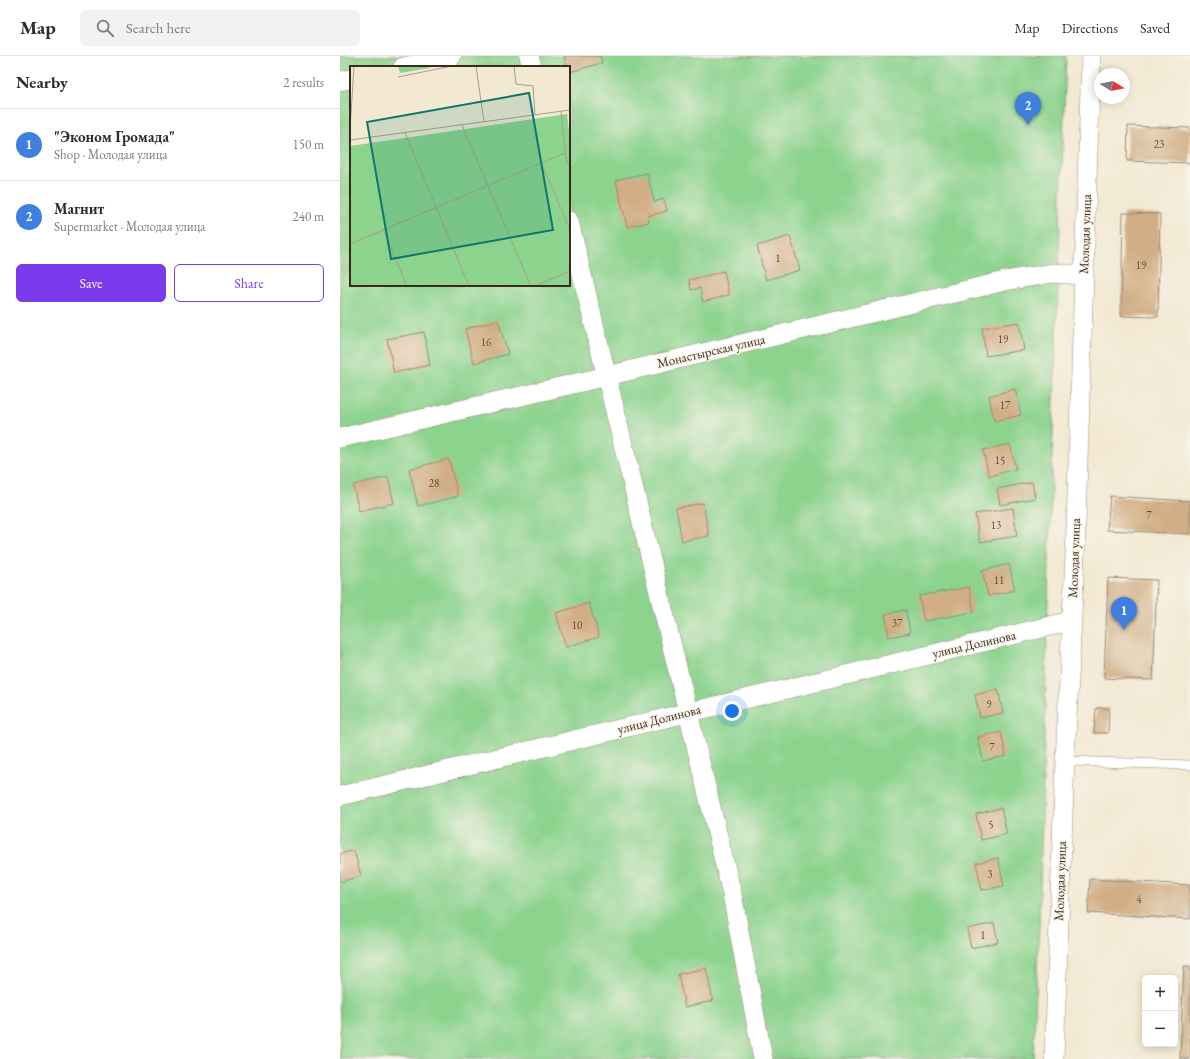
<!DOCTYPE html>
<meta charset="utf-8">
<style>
:root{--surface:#fff;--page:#f2f2f3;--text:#2b2b33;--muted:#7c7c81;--line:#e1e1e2;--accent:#7c3aed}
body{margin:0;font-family:"EB Garamond",serif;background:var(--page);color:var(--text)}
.controls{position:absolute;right:12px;bottom:12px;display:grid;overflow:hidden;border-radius:6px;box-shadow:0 2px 10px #0003}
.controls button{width:36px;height:36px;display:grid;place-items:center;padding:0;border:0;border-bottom:1px solid var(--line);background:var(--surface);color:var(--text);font:20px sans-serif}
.compass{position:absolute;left:754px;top:12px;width:36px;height:36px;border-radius:50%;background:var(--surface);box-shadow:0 2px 10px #0003;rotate:100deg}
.you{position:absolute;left:392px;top:655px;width:14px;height:14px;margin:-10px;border:3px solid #fff;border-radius:50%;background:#1a73e8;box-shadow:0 0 0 6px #1a73e833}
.badge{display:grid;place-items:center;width:26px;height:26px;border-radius:50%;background:var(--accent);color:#fff;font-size:13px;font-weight:700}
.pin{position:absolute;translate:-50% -33px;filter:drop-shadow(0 1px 2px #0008)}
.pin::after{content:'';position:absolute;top:21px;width:14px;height:12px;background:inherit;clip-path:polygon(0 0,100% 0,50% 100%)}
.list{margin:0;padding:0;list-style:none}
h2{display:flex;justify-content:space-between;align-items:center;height:52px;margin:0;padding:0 16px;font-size:17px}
h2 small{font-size:13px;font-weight:400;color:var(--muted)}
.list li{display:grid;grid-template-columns:26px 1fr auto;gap:12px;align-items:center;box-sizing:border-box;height:72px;padding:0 16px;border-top:1px solid var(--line)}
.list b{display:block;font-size:15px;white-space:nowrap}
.list p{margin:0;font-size:13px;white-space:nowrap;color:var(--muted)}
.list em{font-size:13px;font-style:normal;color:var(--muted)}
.actions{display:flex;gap:8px;padding:12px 16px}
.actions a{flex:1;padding:9px 0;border:1px solid var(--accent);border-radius:6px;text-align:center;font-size:14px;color:var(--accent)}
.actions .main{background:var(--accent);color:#fff}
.icon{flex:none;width:22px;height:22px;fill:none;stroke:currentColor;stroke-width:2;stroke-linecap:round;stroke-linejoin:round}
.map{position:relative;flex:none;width:850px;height:1003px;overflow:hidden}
header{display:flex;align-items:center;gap:24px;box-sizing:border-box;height:56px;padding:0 20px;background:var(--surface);border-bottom:1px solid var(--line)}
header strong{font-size:19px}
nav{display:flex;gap:22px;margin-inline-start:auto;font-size:14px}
.search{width:280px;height:36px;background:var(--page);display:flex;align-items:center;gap:10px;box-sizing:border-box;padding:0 14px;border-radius:6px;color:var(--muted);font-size:15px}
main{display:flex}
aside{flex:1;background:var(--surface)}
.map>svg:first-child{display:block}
.green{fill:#8cd38e;stroke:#647e56;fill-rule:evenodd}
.building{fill:#d1ae85}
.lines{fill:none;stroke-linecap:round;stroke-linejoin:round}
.service-casing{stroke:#978a78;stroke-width:10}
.minor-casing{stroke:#978a78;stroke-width:20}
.service{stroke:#fff;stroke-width:9}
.minor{stroke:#fff;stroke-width:19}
.labels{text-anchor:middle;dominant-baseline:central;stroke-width:3;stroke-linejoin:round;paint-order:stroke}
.number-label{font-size:11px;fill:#604b38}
.street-label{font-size:13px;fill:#3b2a1e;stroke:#f7f3e8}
.inset-road{fill:none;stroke:#a99d8b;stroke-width:1}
.view{fill:#0f766e;fill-opacity:0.15;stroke:#0f766e;stroke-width:2}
.inset-edge{fill:none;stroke:#3b2a1e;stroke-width:2}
</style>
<header>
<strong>Map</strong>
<div class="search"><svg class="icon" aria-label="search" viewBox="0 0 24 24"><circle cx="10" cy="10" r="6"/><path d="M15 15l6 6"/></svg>Search here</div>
<nav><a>Map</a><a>Directions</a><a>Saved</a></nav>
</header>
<main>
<aside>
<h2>Nearby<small>2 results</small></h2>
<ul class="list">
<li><span class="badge" style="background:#3f7fe0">1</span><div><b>&quot;Эконом Громада&quot;</b><p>Shop · Молодая улица</p></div><em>150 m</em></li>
<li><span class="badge" style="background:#3f7fe0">2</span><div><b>Магнит</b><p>Supermarket · Молодая улица</p></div><em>240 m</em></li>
</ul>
<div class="actions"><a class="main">Save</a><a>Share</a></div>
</aside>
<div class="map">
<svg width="850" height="1003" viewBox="0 0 850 1003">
<rect width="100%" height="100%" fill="#f7f3e8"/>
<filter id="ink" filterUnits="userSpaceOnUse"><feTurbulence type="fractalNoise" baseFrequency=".025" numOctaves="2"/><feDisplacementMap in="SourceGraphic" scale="8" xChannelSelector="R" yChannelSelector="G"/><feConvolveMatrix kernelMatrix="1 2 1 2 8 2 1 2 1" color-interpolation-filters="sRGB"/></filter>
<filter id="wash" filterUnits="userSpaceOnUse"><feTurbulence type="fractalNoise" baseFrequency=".012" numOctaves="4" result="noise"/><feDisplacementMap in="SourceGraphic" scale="16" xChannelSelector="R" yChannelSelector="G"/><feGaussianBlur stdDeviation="0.9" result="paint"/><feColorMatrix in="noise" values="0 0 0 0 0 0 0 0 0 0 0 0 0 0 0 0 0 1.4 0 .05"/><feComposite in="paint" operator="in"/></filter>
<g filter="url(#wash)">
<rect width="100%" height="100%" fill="#f3e9d3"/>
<path class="green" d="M0 0H726L712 402 699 869 693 1003H0ZM11 11H229V229H11Z"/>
<g id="blocks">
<path class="building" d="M224 0H260L262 7 229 16V11H227Z
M788 70 850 72V107L787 105Z
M307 117 314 146 324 143 327 155 308 160 309 166 287 171 276 124Z
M783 157 820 158 818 261 781 260Z
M450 180 460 214 426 224 417 190Z
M384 215 389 239 363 246 360 232 351 234 349 224Z
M158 264 168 298 134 307 125 273Z
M679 266 684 294 646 300 642 272Z
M84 276 90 309 54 317 47 283Z
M675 333 681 359 654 365 649 340Z
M670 388 676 413 649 420 643 394Z
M109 403 118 440 78 450 69 413Z
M48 421 54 447 19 455 13 429Z
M692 426 695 442 660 449 657 433Z
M770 440 850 445V478L767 474Z
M363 447 369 480 342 485 336 452Z
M673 452 677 480 640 486 635 458Z
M669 508 675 534 648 540 642 515Z
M768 522 817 524 813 624 764 622Z
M629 531 634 556 584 565 579 540Z
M249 547 259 581 226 591 216 557Z
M566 554 570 577 549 581 545 558Z
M658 633 663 657 640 662 635 639Z
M756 652H769L768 677H754Z
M661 676 666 700 643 705 638 681Z
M661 752 667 778 641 784 636 758Z
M14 794 21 820 0 826V798Z
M658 802 664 830 642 834 636 807Z
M750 823 850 829V863L748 857Z
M654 867 658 886 631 892 627 873Z
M844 910H850V1003H840Z
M366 912 373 945 345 951 338 918Z"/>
</g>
</g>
<g filter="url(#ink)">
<use href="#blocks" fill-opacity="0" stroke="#978a78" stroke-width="1"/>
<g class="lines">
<g class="service-casing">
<path id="service" d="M725 705 850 709"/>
</g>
<g class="minor-casing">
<path id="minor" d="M189 0 192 11
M63 11 112 0
M0 25 11 23
M229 165 392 838 423 1003
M0 382 267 320 665 225 713 217 743 219
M0 740 731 565
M714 1003 725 705 735 500 751 0"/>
</g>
<use href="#service" class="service"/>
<use href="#minor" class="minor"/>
</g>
</g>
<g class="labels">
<g class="number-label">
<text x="819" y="88">23</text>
<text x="438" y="202">1</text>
<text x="801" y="209">19</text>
<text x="663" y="283">19</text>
<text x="146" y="286">16</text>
<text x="665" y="349">17</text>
<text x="660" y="404">15</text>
<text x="94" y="427">28</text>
<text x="809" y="459">7</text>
<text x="656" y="469">13</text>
<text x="659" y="524">11</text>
<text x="557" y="567">37</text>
<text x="237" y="569">10</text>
<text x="649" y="648">9</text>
<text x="652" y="691">7</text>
<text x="651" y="768">5</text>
<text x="650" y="818">3</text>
<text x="799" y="843">4</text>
<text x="643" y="879">1</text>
</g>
<g class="street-label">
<text transform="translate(745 178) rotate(-88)">Молодая улица</text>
<text transform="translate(371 295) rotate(-13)">Монастырская улица</text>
<text transform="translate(734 502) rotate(-88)">Молодая улица</text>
<text transform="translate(634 588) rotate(-13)">улица Долинова</text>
<text transform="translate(319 663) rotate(-14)">улица Долинова</text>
<text transform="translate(720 825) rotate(-88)">Молодая улица</text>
</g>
</g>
<g transform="translate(10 10)">
<rect width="220" height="220" fill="#f3e9d3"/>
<path d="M48 0H79V2L50 7ZM217 48 220 74V220H0V80Z" fill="#8cd38e"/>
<path class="inset-road" d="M126 0 134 56M164 0 166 18 183 20 185 49M48 11 102 0M211 45 216 93 220 101M112 59 181 220M0 64 4 0M55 67 119 220M0 74 220 44M191 96 220 164M33 163 57 220M0 178 215 87M185 220 220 205"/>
<path class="view" d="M179 27 203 164 41 193 17 56Z"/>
<rect width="220" height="220" class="inset-edge"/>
</g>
</svg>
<div class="controls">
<button>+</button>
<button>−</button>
</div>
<svg class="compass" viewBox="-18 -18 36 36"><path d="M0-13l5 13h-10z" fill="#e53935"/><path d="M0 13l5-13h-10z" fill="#7c7c81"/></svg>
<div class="you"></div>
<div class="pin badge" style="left:784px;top:574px;background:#3f7fe0">1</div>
<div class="pin badge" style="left:688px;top:69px;background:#3f7fe0">2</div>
</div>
</main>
